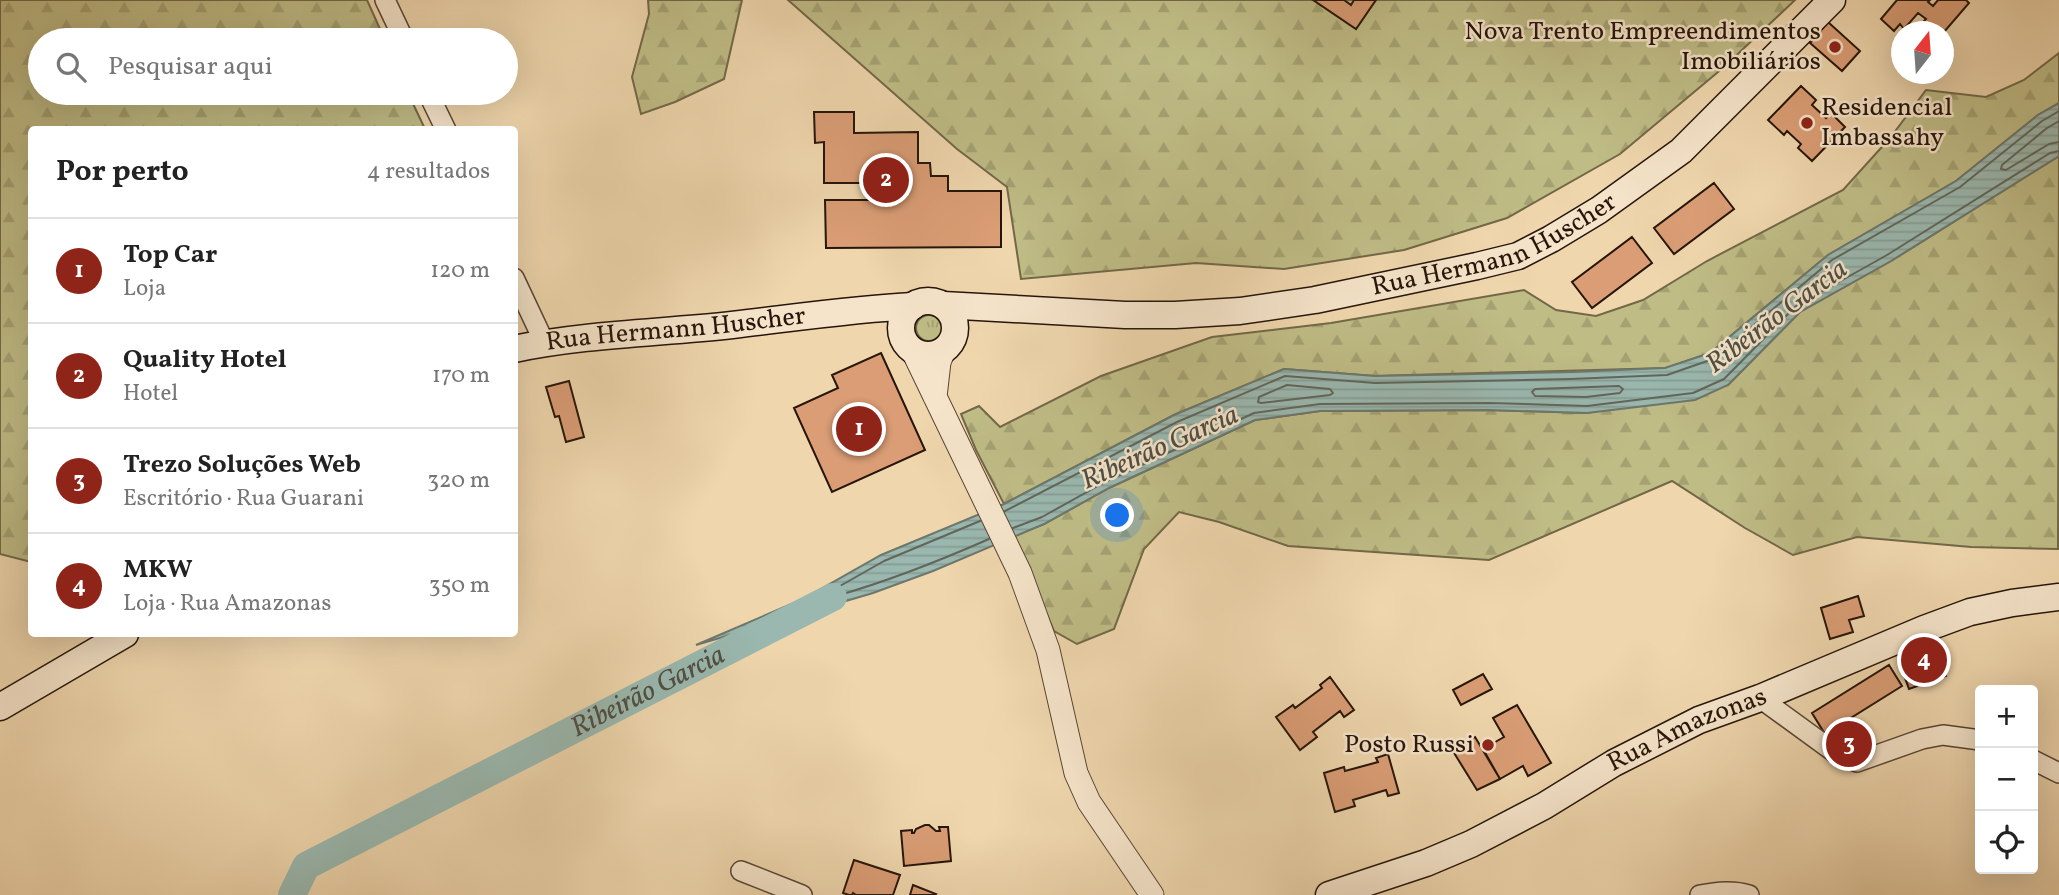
<!DOCTYPE html>
<html lang="pt">
<meta charset="utf-8">
<style>
:root{--surface:#fff;--page:#f6f6f6;--text:#222;--muted:#767676;--line:#e0e0e0;--accent:#8f2418}
body{margin:0;font-family:Vollkorn,serif;background:var(--page);color:var(--text)}
.controls{position:absolute;right:21px;bottom:21px;display:grid;overflow:hidden;border-radius:7px;box-shadow:0 7px 28px #0002}
.controls button{width:63px;height:63px;display:grid;place-items:center;padding:0;border:0;border-bottom:2px solid var(--line);background:var(--surface);color:var(--text);font:35px sans-serif}
.compass{position:absolute;left:1891px;top:21px;width:63px;height:63px;border-radius:50%;background:var(--surface);box-shadow:0 7px 28px #0002;rotate:17deg}
.you{position:absolute;left:1118px;top:516px;width:24px;height:24px;margin:-18px;border:5px solid #fff;border-radius:50%;background:#1a73e8;box-shadow:0 0 0 10px #1a73e833}
.badge{display:grid;place-items:center;width:46px;height:46px;border-radius:50%;background:var(--accent);color:#fff;font-size:23px;font-weight:700}
.pin{position:absolute;translate:-50% -50%;border:4px solid #fff;box-shadow:0 2px 7px #0006}
.list{margin:0;padding:0;list-style:none}
h2{display:flex;justify-content:space-between;align-items:center;height:91px;margin:0;padding:0 28px;font-size:30px}
h2 small{font-size:23px;font-weight:400;color:var(--muted)}
.list li{display:grid;grid-template-columns:46px 1fr auto;gap:21px;align-items:center;box-sizing:border-box;height:105px;padding:0 28px;border-top:2px solid var(--line)}
.list b{display:block;font-size:26px;white-space:nowrap}
.list p{margin:0;font-size:23px;white-space:nowrap;color:var(--muted)}
.list em{font-size:23px;font-style:normal;color:var(--muted)}
.icon{flex:none;width:38px;height:38px;fill:none;stroke:currentColor;stroke-width:2;stroke-linecap:round;stroke-linejoin:round}
.map{position:relative;flex:none;width:2059px;height:895px;overflow:hidden}
.search{position:absolute;background:var(--surface);box-shadow:0 7px 28px #0002;left:28px;top:28px;width:490px;height:77px;display:flex;align-items:center;gap:18px;box-sizing:border-box;padding:0 24px;border-radius:38px;color:var(--muted);font-size:26px}
.panel{position:absolute;background:var(--surface);box-shadow:0 7px 28px #0002;left:28px;top:126px;width:490px;height:511px;border-radius:7px}
.map>svg:first-child{display:block}
.grass{fill:url(#grass-tufts);stroke:#726848;stroke-width:2}
.forest{fill:url(#forest-firs);stroke:#726848;stroke-width:2}
.water{fill:url(#water-rules);stroke:#6c776d;stroke-width:2}
.lines{fill:none;stroke-linecap:round;stroke-linejoin:round}
.shore{stroke:#60665c;stroke-width:2}
.river{stroke:#9ab8af;stroke-width:28}
.building{fill:#da9d75;stroke:#26150a;stroke-width:2}
.minor-casing{stroke:#584533;stroke-width:22}
.tertiary-casing{stroke:#584533;stroke-width:25}
.secondary-casing{stroke:#26150a;stroke-width:29}
.minor{stroke:#f5e4ca;stroke-width:19}
.tertiary{stroke:#f5e4ca;stroke-width:23}
.secondary{stroke:#f5e4ca;stroke-width:26}
.poi-dot{fill:#8f2418;stroke:#f5e4ca;stroke-width:2.5}
.labels{text-anchor:middle;dominant-baseline:central;stroke-width:5;stroke-linejoin:round;paint-order:stroke}
.poi-label{font-size:26px;fill:#26150a;stroke:#f5e4ca;text-anchor:end}
.street-label{font-size:26px;fill:#26150a;stroke:#f5e4ca}
.water-label{font-size:28px;font-style:italic;fill:#4f4e44;stroke:#f5e4ca}
</style>
<div class="map">
<svg width="2059" height="895" viewBox="0 0 2059 895">
<defs>
<pattern id="grass-tufts" width="24" height="20" patternUnits="userSpaceOnUse" patternTransform="scale(1.75)"><rect width="24" height="20" fill="#bfbc86"/><path d="M3 7l-1-3M5 7V3M7 7l1-3M15 17l-1-3M17 17v-4M19 17l1-3" fill="none" stroke="#a4a172"/></pattern>
<pattern id="forest-firs" width="22" height="20" patternUnits="userSpaceOnUse" patternTransform="scale(1.75)"><rect width="22" height="20" fill="#bfbc86"/><path d="M5 1l3.5 6h-7zM16 11l3.5 6h-7z" fill="#a4a172"/></pattern>
<pattern id="water-rules" width="6" height="5" patternUnits="userSpaceOnUse" patternTransform="scale(1.75)"><rect width="6" height="5" fill="#9ab8af"/><path d="M0 2.5h6" fill="none" stroke="#859d95"/></pattern>
</defs>
<rect width="100%" height="100%" fill="#efd6ad"/>
<filter id="stains"><feTurbulence type="fractalNoise" baseFrequency=".00286" numOctaves="4"/><feColorMatrix values="0 0 0 0 .2 0 0 0 0 .09 0 0 0 0 .02 0 0 0 .5 -.17"/></filter>
<radialGradient id="worn" r=".72"><stop offset=".6" stop-color="#630" stop-opacity="0"/><stop offset="1" stop-color="#630" stop-opacity=".3"/></radialGradient>
<path class="grass" d="M916 328a13 13 0 1 1 26 0a13 13 0 1 1-26 0Z"/>
<path class="forest" d="M0 0H367L385 40H40V93H408L425 129 32 130 31 562 0 554Z
M648 0H742L724 79 675 102 641 114 632 77 649 14Z
M788 0H1795L1724 67 1620 154 1507 218 1404 250 1284 269 1196 263 1021 279 1007 187 957 149Z
M2059 53V103L2038 115 1956 181 1828 255 1710 353 1666 368 1375 376 1284 369 1174 415 1004 504 976 450 961 414 979 406 1000 427 1101 376 1212 337 1331 323 1524 290 1556 310 1596 316 1643 300 1707 261 1843 190 1890 138 1926 90 1986 97 2024 80Z
M2059 156 2058 549 1971 547 1857 537 1793 555 1745 528 1672 481 1489 560 1288 546 1219 522 1179 512 1144 549 1114 629 1077 644 1054 631 1013 536 1044 524 1109 488 1255 420 1320 411 1489 410 1587 413 1728 385 1800 312 1891 261Z"/>
<path class="water" d="M2059 103V156L1891 261 1800 312 1728 385 1695 400 1587 413 1489 410 1320 411 1255 420 1109 488 1044 524 933 571 873 593 696 645 803 599 881 555 1004 504 1174 415 1284 369 1375 376 1571 372 1665 368 1710 353 1828 255 1956 181 2038 115Z"/>
<g class="lines">
<path class="shore" d="M2059 121 2047 128 2002 165 2001 169 2006 170 2049 144 2059 142
M1287 385 1330 389 1333 393 1330 395 1261 403 1258 402 1259 397Z
M1619 386 1623 389 1620 393 1586 397 1535 396 1532 392 1535 389Z
M1005 511 1177 422 1285 376 1375 383 1571 379 1667 375 1713 359 1832 260 1960 187 2042 121 2059 111
M980 521 884 561 833 590 832 594 836 596C889 581 939 561 989 539
M1013 528 1042 517 1105 482 1254 413 1320 404 1490 403 1587 406 1693 393 1724 379 1796 306 1887 255 2050 153 2059 151"/>
<path class="river" id="s1" d="M292 895 306 866 833 597"/>
</g>
<path class="building" d="M1313 0H1344L1351 5 1354 0H1376L1356 29Z
M1897 0H1930L1928 2 1933 6 1938 0H1966L1969 3 1944 32H1914L1926 19 1918 13 1904 29 1900 24 1894 31 1881 19Z
M1828 22 1860 51 1842 71 1810 43Z
M1801 86 1816 100 1812 105 1826 118 1831 113 1845 127 1812 161 1798 148 1801 144 1787 131 1784 135 1768 120Z
M814 112H854V133L918 132V163H930L931 176H948V191H1001V247L826 248 825 200H883L882 183H824V142L815 143Z
M1714 183 1734 209 1674 254 1654 228Z
M1632 237 1652 263 1592 308 1572 282Z
M881 353 925 450 832 492 794 408 838 388 832 375Z
M569 381 584 437 566 442 559 416 555 417 546 387Z
M1858 596 1864 616 1849 620 1853 632 1830 639 1821 608Z
M1937 651 1946 676 1909 689 1900 664Z
M1889 665 1902 686 1825 734 1812 713Z
M1483 674 1492 689 1461 705 1453 690Z
M1330 677 1354 710 1344 717 1340 711 1313 732 1317 737 1300 750 1276 717 1293 705 1295 708 1322 688 1320 685Z
M1517 705 1551 763 1528 776 1523 766 1500 779 1483 749 1504 737 1493 718Z
M1475 737 1500 779 1477 790 1451 748Z
M1388 754 1399 793 1388 796 1386 790 1353 800 1355 806 1335 812 1324 773 1344 767 1345 771 1378 762 1376 758Z
M925 825H929L936 831H940L939 827H948L951 861 904 866 901 831 912 830V833H914L916 829Z
M854 860 900 875 893 895H856L853 893 852 895H849L843 893Z
M913 885 936 894 935 895H910Z"/>
<g class="lines">
<g class="minor-casing">
<path id="minor" d="M385 0 404 40
M428 93 446 130
M514 278 545 344
M1760 698 1837 754 1857 762 1922 739 1943 735 1980 740
M2033 760 2059 773
M741 871 802 895
M1700 895C1717 892 1733 890 1749 895"/>
</g>
<g class="tertiary-casing">
<path id="tertiary" d="M912 349 1020 573 1048 650 1076 773 1089 802 1152 895
M935 397 939 362 944 350"/>
</g>
<g class="secondary-casing">
<g id="secondary">
<circle cx="928" cy="328" r="27"/>
<path id="s2" d="M943 305 1125 315H1175L1240 311 1315 300 1477 266 1518 256 1551 239 1599 210 1681 151 1832 0"/>
<path id="s3" d="M514 349C586 334 660 333 732 325 793 318 852 309 913 306"/>
<path d="M0 707 125 634"/>
<path id="s4" d="M1329 895 1426 863 1471 844 1544 806 1614 763 1699 720 1760 698 1924 629 1970 612 2012 603 2059 597"/>
</g>
</g>
<use href="#minor" class="minor"/>
<use href="#tertiary" class="tertiary"/>
<use href="#secondary" class="secondary"/>
</g>
<g class="poi-dot">
<circle cx="1835" cy="47" r="7"/>
<circle cx="1807" cy="123" r="7"/>
<circle cx="1488" cy="745" r="7"/>
</g>
<g class="labels">
<g class="poi-label">
<text x="1821" y="32">Nova Trento Empreendimentos<tspan x="1821" dy="30">Imobiliários</tspan></text>
<text x="1821" y="108" text-anchor="start">Residencial<tspan x="1821" dy="30">Imbassahy</tspan></text>
<text x="1474" y="745">Posto Russi</text>
</g>
<g class="street-label">
<text stroke="none"><textPath href="#s2" startOffset="562">Rua Hermann Huscher</textPath></text>
<text stroke="none"><textPath href="#s3" startOffset="163">Rua Hermann Huscher</textPath></text>
<text stroke="none"><textPath href="#s4" startOffset="396">Rua Amazonas</textPath></text>
</g>
<g class="water-label">
<text transform="translate(1777 317) rotate(-37)">Ribeirão Garcia</text>
<text transform="translate(1160 448) rotate(-24)">Ribeirão Garcia</text>
<text stroke="none"><textPath href="#s1" startOffset="416">Ribeirão Garcia</textPath></text>
</g>
</g>
<rect width="100%" height="100%" filter="url(#stains)"/>
<rect width="100%" height="100%" fill="url(#worn)"/>
</svg>
<div class="controls">
<button>+</button>
<button>−</button>
<button><svg class="icon" aria-label="locate" viewBox="0 0 24 24"><circle cx="12" cy="12" r="6"/><path d="M12 2v4M12 18v4M2 12h4M18 12h4"/></svg></button>
</div>
<svg class="compass" viewBox="-18 -18 36 36"><path d="M0-13l5 13h-10z" fill="#e53935"/><path d="M0 13l5-13h-10z" fill="#767676"/></svg>
<div class="you"></div>
<div class="pin badge" style="left:859px;top:429px">1</div>
<div class="pin badge" style="left:886px;top:180px">2</div>
<div class="pin badge" style="left:1849px;top:744px">3</div>
<div class="pin badge" style="left:1924px;top:660px">4</div>
<div class="search"><svg class="icon" aria-label="search" viewBox="0 0 24 24"><circle cx="10" cy="10" r="6"/><path d="M15 15l6 6"/></svg>Pesquisar aqui</div>
<section class="panel">
<h2>Por perto<small>4 resultados</small></h2>
<ul class="list">
<li><span class="badge">1</span><div><b>Top Car</b><p>Loja</p></div><em>120 m</em></li>
<li><span class="badge">2</span><div><b>Quality Hotel</b><p>Hotel</p></div><em>170 m</em></li>
<li><span class="badge">3</span><div><b>Trezo Soluções Web</b><p>Escritório · Rua Guarani</p></div><em>320 m</em></li>
<li><span class="badge">4</span><div><b>MKW</b><p>Loja · Rua Amazonas</p></div><em>350 m</em></li>
</ul>
</section>
</div>
